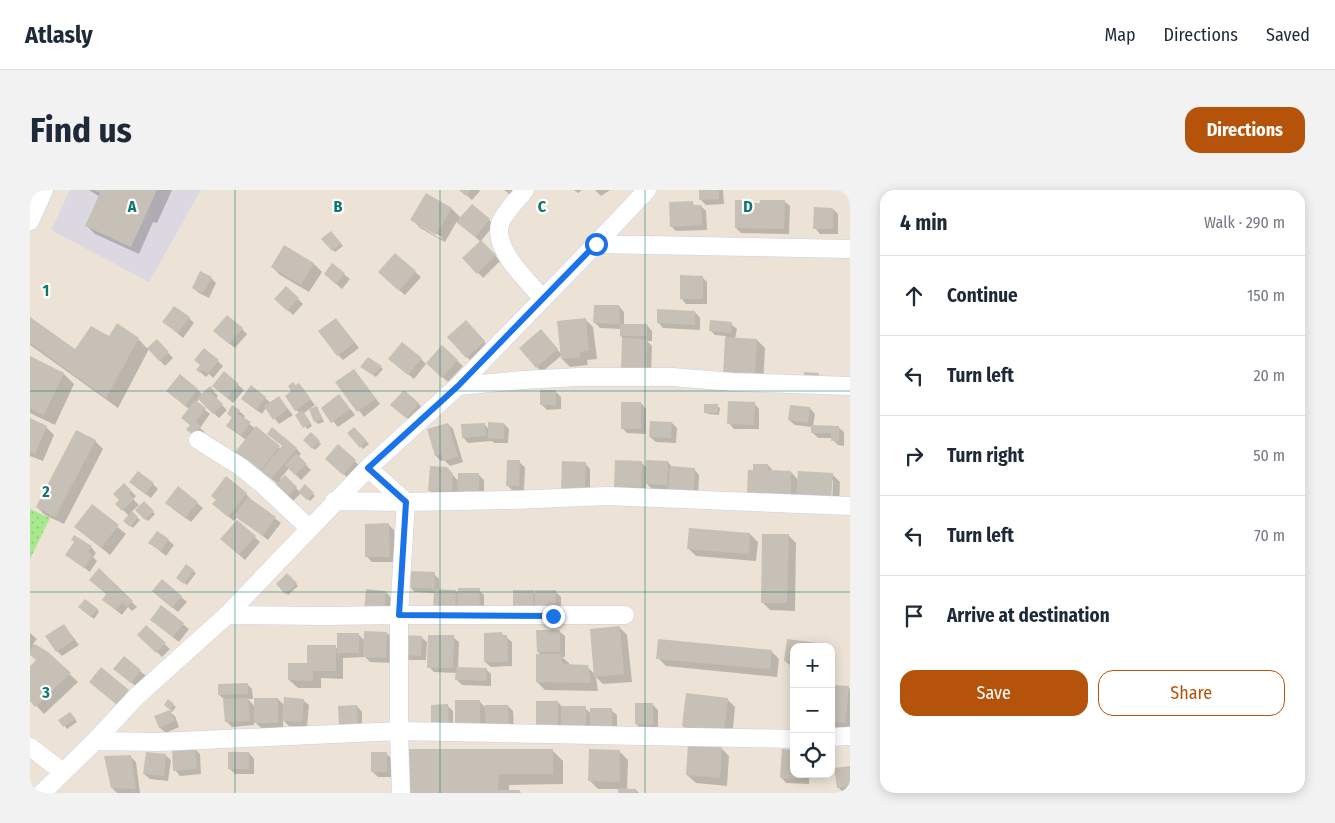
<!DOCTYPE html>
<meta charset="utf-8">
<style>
:root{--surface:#fff;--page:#f2f2f3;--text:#1f2937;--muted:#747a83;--line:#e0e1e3;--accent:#b45309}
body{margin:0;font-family:"Fira Sans Condensed",sans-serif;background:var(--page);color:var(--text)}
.controls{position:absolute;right:15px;bottom:15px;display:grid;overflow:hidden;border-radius:10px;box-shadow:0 2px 12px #0003}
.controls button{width:45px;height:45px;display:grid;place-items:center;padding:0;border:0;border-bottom:1px solid var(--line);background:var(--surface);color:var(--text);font:25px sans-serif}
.stop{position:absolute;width:15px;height:15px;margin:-11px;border:4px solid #1a73e8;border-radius:50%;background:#fff}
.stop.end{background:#1a73e8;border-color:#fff;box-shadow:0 1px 5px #0008}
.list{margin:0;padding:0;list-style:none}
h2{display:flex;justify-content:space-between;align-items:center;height:65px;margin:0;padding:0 20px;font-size:21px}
h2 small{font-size:16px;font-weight:400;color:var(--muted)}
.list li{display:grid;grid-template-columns:32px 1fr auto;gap:15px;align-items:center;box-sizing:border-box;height:80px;padding:0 20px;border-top:1px solid var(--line)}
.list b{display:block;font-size:19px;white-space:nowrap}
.list em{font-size:16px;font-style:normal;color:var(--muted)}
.actions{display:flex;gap:10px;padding:15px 20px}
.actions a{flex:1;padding:11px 0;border:1px solid var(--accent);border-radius:15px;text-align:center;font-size:18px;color:var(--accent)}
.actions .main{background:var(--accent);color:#fff}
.icon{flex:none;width:28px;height:28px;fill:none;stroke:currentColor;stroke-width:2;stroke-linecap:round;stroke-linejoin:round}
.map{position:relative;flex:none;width:820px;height:603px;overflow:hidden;border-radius:15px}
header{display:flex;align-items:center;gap:30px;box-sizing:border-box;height:70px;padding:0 25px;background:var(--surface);border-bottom:1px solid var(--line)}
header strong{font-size:24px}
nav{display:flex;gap:28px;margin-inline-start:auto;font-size:18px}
.intro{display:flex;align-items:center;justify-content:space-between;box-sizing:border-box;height:120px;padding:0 30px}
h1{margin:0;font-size:35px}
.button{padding:12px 22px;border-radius:15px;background:var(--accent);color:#fff;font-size:18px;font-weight:700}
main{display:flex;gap:30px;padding:0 30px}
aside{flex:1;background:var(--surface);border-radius:15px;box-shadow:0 2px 12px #0003}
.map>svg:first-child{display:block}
.industrial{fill:#dbd8e2}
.park{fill:url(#park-dots)}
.shadow{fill:#0003;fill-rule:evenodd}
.building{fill:#c6c0b6}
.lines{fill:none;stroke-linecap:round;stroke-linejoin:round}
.minor-casing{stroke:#cbcfe2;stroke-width:19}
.minor{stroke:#fff;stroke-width:18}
.route{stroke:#1a73e8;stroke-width:6}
.grid{fill:none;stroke:#0f766e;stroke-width:1;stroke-opacity:0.55}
.grid-label{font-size:16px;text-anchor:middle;font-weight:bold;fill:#0f766e;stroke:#fff;stroke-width:4.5;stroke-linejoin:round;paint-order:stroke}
</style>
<header>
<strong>Atlasly</strong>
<nav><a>Map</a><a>Directions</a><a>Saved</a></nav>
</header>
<div class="intro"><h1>Find us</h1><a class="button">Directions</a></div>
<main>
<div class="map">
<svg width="820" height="603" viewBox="0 0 820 603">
<defs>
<pattern id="park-dots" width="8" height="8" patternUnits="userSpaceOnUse" patternTransform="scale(1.25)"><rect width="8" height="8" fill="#a7e98c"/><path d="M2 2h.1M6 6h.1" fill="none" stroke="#90c879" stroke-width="1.8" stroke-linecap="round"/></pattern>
</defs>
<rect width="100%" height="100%" fill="#ece3d6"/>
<path class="industrial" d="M40 0H171L119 92 21 40Z"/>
<path class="park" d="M0 319 20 328 0 369Z"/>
<path class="shadow" d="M59 0H142L127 33 123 32 109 64 65 44 57 36 70 7Z
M430 0H449L450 1 442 10Z
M474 0H495L487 10Z
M544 0H552L548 3Z
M565 0H580L571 6Z
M670 0H693L694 14 676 15 671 10Z
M397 4 422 19 431 28 459 30 464 35 451 51 470 71 453 88 434 68 451 52 427 31 415 52 390 38 382 29ZM390 34 412 47 411 49 390 36Z
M754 11 760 16 759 44 711 43 706 38 719 12 722 15 731 14Z
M662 13 666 16H671L676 21 677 40 646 41 641 36Z
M803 19 808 24V44H790L785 38Z
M301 42 313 56 305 62 293 49Z
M365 65 391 87 375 105 355 88Z
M284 74 292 82 279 102 250 85 242 77Z
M302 75 320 89 312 99 300 89Z
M672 87 677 92V114H656L651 108Z
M181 88 186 93 179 108 169 103 163 98Z
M268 109 273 114 263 125 251 114Z
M589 116 594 122V135H617L622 141V151H617L622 156 621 187 591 146V139L570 138 565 133Z
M665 122 670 128V140L633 138 628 132Z
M159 128 164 133 153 148 134 132Z
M0 129 45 160 80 147 108 149 118 159 127 151 143 168 135 176 119 159 88 218 0 155Z
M555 129 563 137 567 169 557 170 558 175 540 177 532 169V165L512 182 507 177 516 146 532 165Z
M701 134 707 139 705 149 727 150 735 158 733 195 694 186 696 146 685 145 680 140Z
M311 135 329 158 313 170 308 165Z
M441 137 459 157 442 172 437 167Z
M212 139 217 144 205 158 190 146Z
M412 157 433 176 418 192 397 173Z
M175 159 193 176 183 188 179 184 176 187 168 180 171 176Z
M0 168 34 184 44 194 25 235 0 223Z
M338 168 353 179 346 187 334 179Z
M391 169 396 174 384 189 365 174Z
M324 180 350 214 334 227 307 193Z
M194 183 214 200 203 213 189 201Z
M269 194 285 215 274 223 282 236 277 239 270 223 266 220V197Z
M180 198 188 206 186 209 197 220 189 228 169 209 166 213 180 224 170 238 175 242 169 250 158 240 161 236 152 228 159 219 143 206 168 200 173 205Z
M525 201 531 207V219L517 220 511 214Z
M235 208 241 213 249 208 263 225 249 234 236 218 232 224 218 214Z
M314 211 325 225 308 237 292 218Z
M388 213 393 219 382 232 367 220Z
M611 213 616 219V244L597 243 592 238Z
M724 213 729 219V239H704L699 233Z
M687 216 690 218 689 225 678 224 675 222Z
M287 217 294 232 288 234 285 231Z
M780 218 785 224 783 236 808 237 814 242V256L808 255 803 250V248H788L782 242V237L765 235 759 230Z
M209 221 215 226 213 229 251 259 266 258 271 264 268 267 281 280 271 290 259 278 250 289 251 290 255 287 270 302 275 296 285 306 280 311 271 303 261 313 248 294 239 287 233 294 216 250 197 236 203 228 198 224Z
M0 230 16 237 24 245 13 271 0 266Z
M642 233 647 238 646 253 626 252 620 247Z
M418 234 423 239 433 272 420 276 414 270 411 271 406 266 398 240Z
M454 234 459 239 474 234 479 239 478 253H464L462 251 438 253 433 247Z
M324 238 339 254 333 259 319 243Z
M281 244 291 254 285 260 275 250Z
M65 251 73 259 34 334 15 325 7 317Z
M308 256 330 276 319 289 302 274Z
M489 272 495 277 494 301 482 300 477 295Z
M611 272 617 278 638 272 643 278 664 279 669 285 668 308 640 300 622 299 616 293V302L591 301 586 296Z
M555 273 560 279V304L538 303 532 298Z
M738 275 744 282H761L769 291 802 284 810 292 809 319 727 311ZM801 290H803L802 318H799Z
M422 284 429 292 448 284 454 290V310L405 306 400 301Z
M94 294 106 306 103 309 109 315 101 322 110 330 103 338 95 331 99 326 87 314 91 310Z
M123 294 128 299 121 308 106 297Z
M216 304 221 309 220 310 251 333 238 350 207 327 204 331 189 319Z
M114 313 125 324 118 331 107 320Z
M167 313 173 318 161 332 142 318Z
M62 316 96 344 80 365 46 337Z
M207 332 230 352 215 370 197 354Z
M359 335 364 340V372H342L337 367Z
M720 344 728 352 726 371 666 366 658 358Z
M758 345 766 353 765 421 740 420 732 412Z
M138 350 144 355 136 366 120 353Z
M61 357 66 363 63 367 67 371 60 382 37 365Z
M157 376 166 383 157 395 150 390Z
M69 380 107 417 102 421 98 417 92 425 73 410 77 405Z
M257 384 268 396 258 405 247 394Z
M404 384 409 389V400L426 401 429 404 449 400 454 405V429L434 428 405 403 385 402 379 396Z
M132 391 157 412 148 422 128 406Z
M356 402 361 408 359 428 341 426Z
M503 402 507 405 526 402 531 407V422L489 424Z
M131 417 159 439 149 452 127 435Z
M67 419 69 422 64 429 52 420Z
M34 435 49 455 32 466 27 461Z
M116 437 140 459 132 467 109 444Z
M589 437 597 445 602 492 573 494 566 487 568 501 515 500 507 492 511 465 508 462 529 441 535 446V467H532L539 473V476L557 477 565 484Z
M0 443 7 449 3 454 17 463 48 492 14 524 0 509V478L7 470 0 463Z
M357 443 362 448 361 473 340 472 335 467 313 468V489L291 488V498H268L259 490 305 457 309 460 328 444 335 451Z
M471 443 482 452V476L461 477 455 472Z
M391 447 397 452 396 470H379L373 464Z
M423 447 429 452 428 478 456 479 461 484V496L432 495 427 490V483L404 482 399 477Z
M758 450 787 455 789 457H764V477L761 476 755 471Z
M741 461 749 469 747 487 636 476 628 468Z
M94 468 116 486 107 497 90 484Z
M217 494 222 499 223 509H218L225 517 248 509 255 516 273 510 279 515 277 537 259 536 253 530V538H231L224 531V535L202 537 196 531 195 510 189 505Z
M801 496 818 497 820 499V540L801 538Z
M697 509 705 517 702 548 661 544 653 536Z
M450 512 455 517 478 516 483 521 484 540 462 541 455 534V541H431Z
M528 512 533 518H555L561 524 581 520 587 525V543L508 541Z
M143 515 146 517 141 523 145 526 149 537 136 543 130 538 126 527 142 520 138 517Z
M623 515 628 520V539H611L606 534Z
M327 516 332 522V540L310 536Z
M418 516 423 521V540H408Z
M42 525 47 532 37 539 30 530Z
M691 558 699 566 697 596 666 593 657 585Z
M165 559 170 564 171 584 150 586 145 580Z
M523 561 533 571V594L479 595V601H489L491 603H380Z
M590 562 598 570 597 600H606L609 603H589V599H568L560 591Z
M219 563 224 569V584H205L199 578Z
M356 563 361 568 362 587H348L343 582Z
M135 565 141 570 138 591 120 589 114 584Z
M100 566 106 572 110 603H87L82 598Z
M820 577V602H813L808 597Z
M764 584H779V594L756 593 751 587Z"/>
<path class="building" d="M64 0H127L101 57 55 36 70 3Z
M429 0H441L436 6Z
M669 0H689V9L669 10Z
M396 3 422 18 406 45 380 30Z
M705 10H719V13H730V10H755L754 39 705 38Z
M663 11V15H671L672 35 640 37 639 12Z
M442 14 460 29 445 47 426 32Z
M784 17 803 18V39H783Z
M301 41 311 53 302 61 291 49Z
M451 50 466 65 447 84 432 68Z
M254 55 284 73 271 95 241 77Z
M365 63 386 81 369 101 348 82Z
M302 73 315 83 306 94 294 84Z
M170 81 182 87 173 103 162 98Z
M650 85 673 86V109H650Z
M256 96 269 108 257 121 244 109Z
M564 115H589L590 134 563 133Z
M144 116 160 127 148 143 132 132Z
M627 119 665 121V135L627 133Z
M197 125 213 138 199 154 183 141Z
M0 127 45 159 61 136 79 146 87 133 109 148 76 208 0 153Z
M306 128 324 153 307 166 288 141Z
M556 128 559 161 550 162V167L531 169 527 131Z
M436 130 455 151 436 168 417 147Z
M680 130 702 132 701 143 679 141Z
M590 134H617V146H590Z
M511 139 528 159 506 178 489 158Z
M695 147 727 149 725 187 693 186Z
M592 148 617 149 616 182 591 181Z
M127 149 139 162 129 171 117 158Z
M372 152 392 168 378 185 358 169Z
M412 155 428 170 412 188 396 173Z
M174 158 189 170 178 184 173 180 170 183 166 180 170 175 164 170Z
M0 166 34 183 14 225 0 219Z
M338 167 352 176 343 185 330 177Z
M324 179 346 209 327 222 305 192Z
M194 181 209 194 197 208 182 196Z
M774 182 789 183 788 194 773 193Z
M150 184 168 199 155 216 136 201Z
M263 192 265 195 269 193 281 209 265 221 255 206 261 201 258 196Z
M221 195 236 207 226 220 211 209Z
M180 196 184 200 181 203 193 214 183 224 167 208Z
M374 200 389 213 376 228 360 215Z
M510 200H526V215H510Z
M309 204 320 219 301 233 291 218Z
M249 206 258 219 243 230 234 216Z
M165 210 176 218 166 232 171 236 164 245 156 240 160 235 151 228Z
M698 211 725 212 724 235 697 234Z
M591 212H611V239H591Z
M674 214H688L687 223H674Z
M202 215 210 220 208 224 221 232 211 246 196 236 202 227 197 224Z
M760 215 780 217 778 233 758 230Z
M287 216 292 229 284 232 279 219Z
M272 220 281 233 273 238 265 225Z
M0 228 17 236 5 264 0 262Z
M620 231 642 232 641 248 619 247Z
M458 232 474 233V249L458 248Z
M418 233 428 267 413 271 411 264 405 266 397 239Z
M455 233 456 246 432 248 431 234Z
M781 235 809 236V251H801V243H781Z
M226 236 250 256 225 287 201 267Z
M242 237 267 258 241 289 231 281 252 256 237 244Z
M324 237 337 251 330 258 317 243Z
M46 240 66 250 25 327 6 317Z
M281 242 290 251 282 259 273 250Z
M308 254 326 270 313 285 295 269Z
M266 263 277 274 265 285 255 275Z
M477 270H490L489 296H476Z
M585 270 612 271 611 297H584Z
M616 270 638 271 637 295 615 294Z
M532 271 556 272 555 299 531 298Z
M723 274H738V280L761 281V305L717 304 718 280H723Z
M400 276 417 277 423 284 422 302 398 301Z
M640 276 665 278 663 304 638 302Z
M108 281 124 293 115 304 99 292Z
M768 281 803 283 801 312 766 310Z
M428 283H449V306H427Z
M255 285 267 297 255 309 243 297Z
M196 286 217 303 198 327 182 314 186 310 181 306Z
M94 293 101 300 99 303 104 309 92 321 85 314 89 310 83 304Z
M275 294 284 303 277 310 268 302Z
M148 296 168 312 155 328 135 313Z
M218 307 246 327 233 346 204 326Z
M114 311 124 321 115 330 105 320Z
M62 314 89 335 71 358 44 337Z
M102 321 108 327 100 337 93 331Z
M207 330 226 346 209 365 190 349Z
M359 333 360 367H335V334Z
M659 338 720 343 719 364 657 359Z
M127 341 139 349 131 361 118 353Z
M732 344H759L757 413H731Z
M44 345 62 356 58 362 63 365 54 378 35 365 44 352 41 350Z
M156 374 164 380 154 394 146 388Z
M69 378 103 411 96 417 92 413 86 420 72 410 76 404 59 390Z
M379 381 405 382 404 399 378 397Z
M257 383 267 393 255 404 246 394Z
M132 389 152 406 142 418 122 401Z
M428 398H450L449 424 427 423Z
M336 399 356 401 354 423 334 421Z
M404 399 426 400 425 420 403 419Z
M483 400H504L503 419H483Z
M505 400H526V418L505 417Z
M55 409 68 419 61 427 48 417Z
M131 415 154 433 143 447 120 430Z
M34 434 44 450 26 462 15 446Z
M116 435 136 453 126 463 107 445Z
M590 436 594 484 564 487 560 439Z
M506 440H530V462H507Z
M334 441 357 442 356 468 333 467Z
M472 442V445H477L478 472H454V443Z
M307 443H329V463H307Z
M373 445 392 446 391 466 372 465Z
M398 445H424L423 478H397Z
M628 449 742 460 740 479 626 469Z
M757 449 787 453V457H764V473L754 471Z
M5 454 18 462 41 483 5 517 0 511V476L6 470 0 465V460Z
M277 455H306V481H283V491L258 490V473H277Z
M506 464H531L532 474 558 475 561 493 506 492Z
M94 466 111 480 101 493 83 479Z
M71 477 99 500 87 515 59 492Z
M426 477 457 478 456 491 425 490Z
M218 493V504L188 505V494Z
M801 495 819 496 815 533 801 531Z
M656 503 698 508 694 541 652 536Z
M254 507 274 509 272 532 252 531Z
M218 508 220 531 195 532 193 509Z
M224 508H248V533H224Z
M138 509 144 514 140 520 134 515Z
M425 510H450V536H425Z
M506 511H528V541H506Z
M605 513H623V535L605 534Z
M418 514 419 535H401V515Z
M327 515 328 536H309L308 516Z
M455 515H478L479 536H456Z
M531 516H556V541H531Z
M560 518H582V539H560Z
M140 520 145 531 129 538 124 526Z
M40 522 46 529 33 537 28 530Z
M658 554 692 557 690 588 656 585Z
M165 558 167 579 143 581 142 559Z
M378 559H523V584H469L468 600H490L489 603H378Z
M559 559 590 560V592L558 591Z
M752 559 764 560V584H774V589L750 588Z
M116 562 136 564 134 586 113 584Z
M198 562H219V579H198Z
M341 562H357V582H341Z
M101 565 106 599 81 598 74 566Z
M820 576V596L807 598 804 578Z
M588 598 606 599V603H588Z"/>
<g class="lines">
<g class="minor-casing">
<path id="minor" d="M495 0C488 9 473 24 470 34 463 60 498 91 513 109
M0 31 14 0
M566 54 820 59
M428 196 493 190 550 187H642L703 192 820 196
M168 250 211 277 232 294 279 338
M304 311 376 312 483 310 577 306 820 316
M197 425 294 426 369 425 376 312 338 278
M801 547 820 546
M65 551 129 552 369 541V425H595
M0 557 33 582
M12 603 65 551 107 506 197 425 338 278 428 196 566 54 617 0
M371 603 369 541 764 549"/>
</g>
<use href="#minor" class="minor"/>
</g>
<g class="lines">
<path class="route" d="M523 426 369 425 376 312 338 278 428 196 566 54"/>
</g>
<path class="grid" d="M205 0V603M410 0V603M615 0V603M0 201H820M0 402H820"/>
<g class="grid-label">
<text x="102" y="22">A</text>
<text x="308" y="22">B</text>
<text x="512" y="22">C</text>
<text x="718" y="22">D</text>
<text x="16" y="106">1</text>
<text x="16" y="307">2</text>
<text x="16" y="508">3</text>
</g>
</svg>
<div class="controls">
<button>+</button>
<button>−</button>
<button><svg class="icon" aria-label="locate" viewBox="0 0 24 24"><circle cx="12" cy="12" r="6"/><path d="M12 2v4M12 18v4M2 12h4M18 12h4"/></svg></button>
</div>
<div class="stop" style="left:566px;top:54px"></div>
<div class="stop end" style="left:523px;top:426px"></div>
</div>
<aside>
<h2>4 min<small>Walk · 290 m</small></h2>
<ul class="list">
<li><svg class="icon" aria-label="ahead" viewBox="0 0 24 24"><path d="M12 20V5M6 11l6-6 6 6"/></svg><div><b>Continue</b></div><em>150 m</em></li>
<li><svg class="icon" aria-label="left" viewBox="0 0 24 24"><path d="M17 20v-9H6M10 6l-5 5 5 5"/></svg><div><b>Turn left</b></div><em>20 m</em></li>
<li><svg class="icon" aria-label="right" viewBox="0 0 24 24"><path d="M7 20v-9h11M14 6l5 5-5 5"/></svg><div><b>Turn right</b></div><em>50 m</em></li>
<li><svg class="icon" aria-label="left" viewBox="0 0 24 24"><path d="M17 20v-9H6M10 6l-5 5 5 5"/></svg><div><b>Turn left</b></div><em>70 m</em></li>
<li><svg class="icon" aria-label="arrive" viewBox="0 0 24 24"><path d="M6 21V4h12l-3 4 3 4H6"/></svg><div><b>Arrive at destination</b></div></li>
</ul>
<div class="actions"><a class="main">Save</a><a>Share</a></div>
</aside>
</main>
